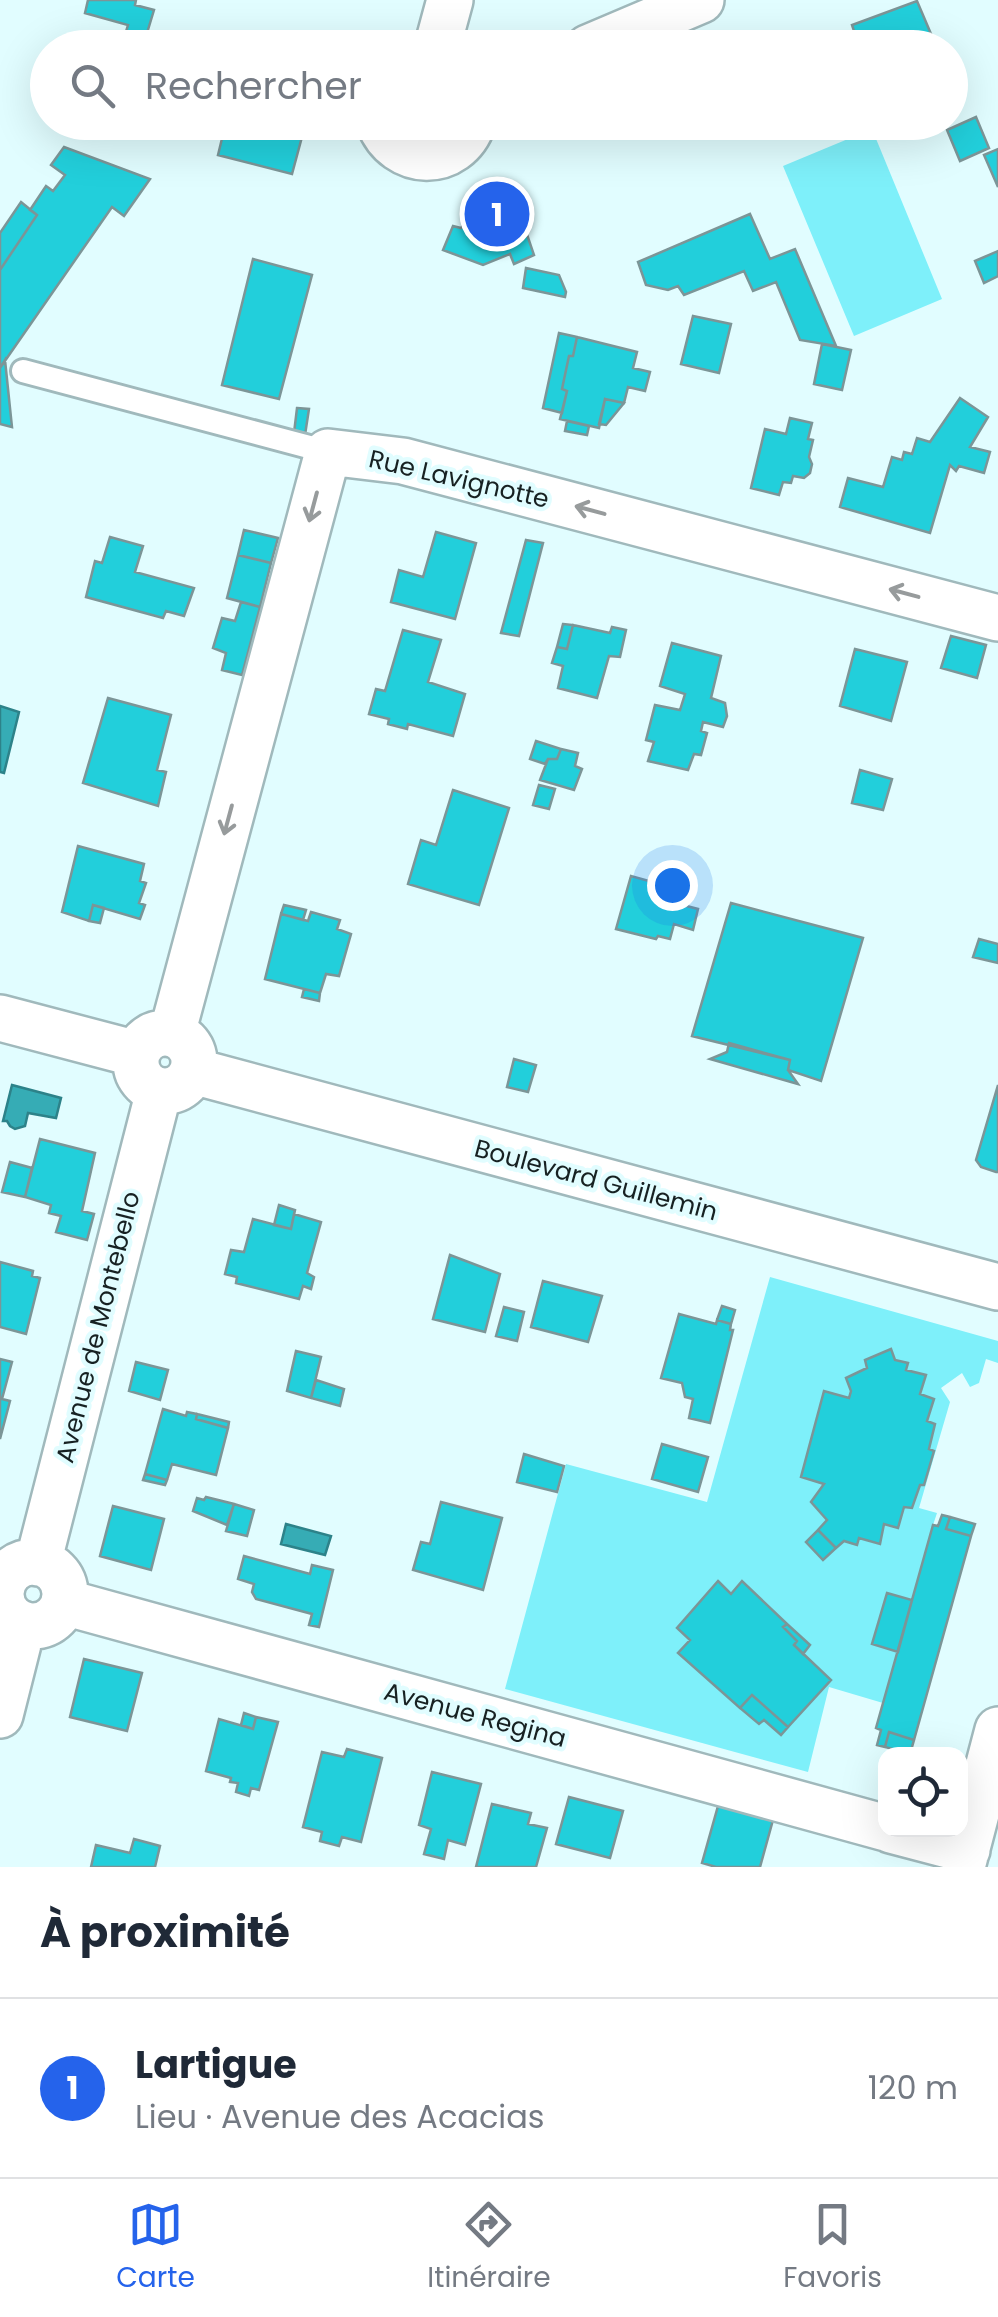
<!DOCTYPE html>
<html lang="fr">
<meta charset="utf-8">
<style>
:root{--surface:#fff;--page:#f2f2f3;--text:#1f2937;--muted:#747a83;--line:#e0e1e3;--accent:#2563eb}
body{margin:0;font-family:Poppins,sans-serif;background:var(--page);color:var(--text)}
.controls{position:absolute;right:30px;bottom:30px;display:grid;overflow:hidden;border-radius:20px;box-shadow:0 10px 40px #0002}
.controls button{width:90px;height:90px;display:grid;place-items:center;padding:0;border:0;border-bottom:2px solid var(--line);background:var(--surface);color:var(--text);font:50px sans-serif}
.you{position:absolute;left:672px;top:885px;width:35px;height:35px;margin:-25px;border:8px solid #fff;border-radius:50%;background:#1a73e8;box-shadow:0 0 0 15px #1a73e833}
.badge{display:grid;place-items:center;width:65px;height:65px;border-radius:50%;background:var(--accent);color:#fff;font-size:32px;font-weight:700}
.pin{position:absolute;translate:-50% -50%;border:5px solid #fff;box-shadow:0 2px 10px #0006}
.list{margin:0;padding:0;list-style:none}
h2{display:flex;justify-content:space-between;align-items:center;height:130px;margin:0;padding:0 40px;font-size:42px}
h2 small{font-size:32px;font-weight:400;color:var(--muted)}
.list li{display:grid;grid-template-columns:65px 1fr auto;gap:30px;align-items:center;box-sizing:border-box;height:180px;padding:0 40px;border-top:2px solid var(--line)}
.list b{display:block;font-size:38px;white-space:nowrap}
.list p{margin:0;font-size:32px;white-space:nowrap;color:var(--muted)}
.list em{font-size:32px;font-style:normal;color:var(--muted)}
.icon{flex:none;width:55px;height:55px;fill:none;stroke:currentColor;stroke-width:2;stroke-linecap:round;stroke-linejoin:round}
.map{position:relative;flex:none;width:998px;height:1867px;overflow:hidden}
.search{position:absolute;background:var(--surface);box-shadow:0 10px 40px #0002;left:30px;right:30px;top:30px;height:110px;display:flex;align-items:center;gap:25px;box-sizing:border-box;padding:0 35px;border-radius:55px;color:var(--muted);font-size:38px}
.sheet{height:310px;background:var(--surface)}
nav{display:flex;justify-content:space-around;align-items:center;box-sizing:border-box;height:140px;border-top:2px solid var(--line);background:var(--surface);font-size:28px;color:var(--muted)}
nav a{display:grid;justify-items:center;gap:5px}
nav .on{color:var(--accent)}
.map>svg:first-child{display:block}
.green{fill:#7ef0fa;fill-rule:evenodd}
.water{fill:#36acb5;stroke:#2d8289;stroke-width:2.5}
.building{fill:#22cfdb;stroke:#7c9597;stroke-width:2.5}
.lines{fill:none;stroke-linecap:round;stroke-linejoin:round}
.service-casing{stroke:#a0b9bc;stroke-width:28}
.minor-casing{stroke:#a0b9bc;stroke-width:50}
.service{stroke:#fff;stroke-width:22}
.minor{stroke:#fff;stroke-width:45}
.oneway{stroke:#979b9c}
.labels{text-anchor:middle;dominant-baseline:central;stroke-width:9;stroke-linejoin:round;paint-order:stroke}
.street-label{font-size:25px;fill:#172122;stroke:#e1fdff}
</style>
<div class="map">
<svg width="998" height="1867" viewBox="0 0 998 1867">
<rect width="100%" height="100%" fill="#e1fdff"/>
<path class="green" d="M872 129 942 299 854 336 783 166Z
M770 1277 998 1341V1363L986 1359 979 1383 970 1387 962 1373 941 1388 950 1402 919 1508 937 1513 933 1525 912 1600 887 1593 872 1644 898 1652 883 1703 829 1687 808 1772 505 1689 566 1464 707 1502ZM891 1350 895 1360 908 1363 906 1370 926 1375 920 1394 934 1399 927 1421 935 1424 929 1449 934 1452 924 1485H920L912 1508 904 1507 898 1527 884 1524 880 1544 859 1538 844 1541 811 1502 824 1484 801 1476 824 1391 849 1398 851 1391 846 1378 867 1368 865 1360ZM717 1582 731 1594 743 1582 787 1623 794 1645 831 1680 788 1727 677 1628Z"/>
<path class="water" d="M0 706 19 712 4 773 0 772Z
M12 1085 61 1098 56 1118 28 1113 25 1126 15 1129 10 1126 7 1121H3Z
M286 1524 331 1536 325 1555 281 1544Z"/>
<path class="building" d="M88 0H136L135 5 154 10 144 43 124 38 128 25 85 13Z
M917 1 937 48H867L863 38 857 40 852 25Z
M976 117 989 148 960 161 947 130Z
M226 122H306L292 174 218 155Z
M64 147 150 179 124 216 112 207 0 368V270L37 215 30 210 46 186 53 191 65 175 51 165Z
M998 149V187L984 155Z
M500 187 507 200 515 199 534 255 514 264 510 254 483 265 443 250 453 226 461 228 485 201 483 194Z
M21 202 37 215 0 270V233Z
M750 214 770 259 795 249 836 346 800 340 776 282 753 291 744 271 684 295 678 286 668 290 646 285 638 262Z
M998 251V276L984 283 975 261Z
M253 259 312 275 279 399 222 385Z
M526 268 559 275 566 292 565 297 523 288Z
M693 316 731 324 719 373 681 364Z
M559 333 577 337 573 356H569L562 389 567 391 562 413 543 408Z
M577 337 637 352 633 368 650 372 645 391 628 387 624 403 605 399 599 428 560 419 567 391 562 389 569 356H573Z
M822 344 851 350 842 390 814 384Z
M5 360 12 427 0 424V368Z
M960 398 988 417 970 447 990 452 984 473 959 466 956 471 950 465 930 533 840 507 848 478 883 487 892 457 902 460 904 452 912 454 917 438 930 442Z
M605 399 624 403 606 425 599 424Z
M297 408 309 409 305 435 294 433Z
M790 418 812 423 808 439 813 440 809 457 812 464 810 473 804 478 793 476 791 483 783 482 779 495 751 488 765 429 786 434Z
M567 421 589 426 587 435 565 431Z
M244 530 278 538 271 563 238 555Z
M436 532 476 543 455 619 391 602 399 570 423 577Z
M110 537 143 546 135 572 194 588 184 616 166 611 163 618 86 597 95 561 102 563Z
M526 540 543 543 519 636 501 633Z
M238 555 271 563 260 607 227 598Z
M241 602 260 607 242 675 222 670 226 653 213 648 222 618 235 621Z
M563 624 573 625 567 649 557 647Z
M573 625 610 633 612 627 626 630 620 657 609 656 597 698 558 688 563 666 552 663 557 647 567 649Z
M403 630 441 640 428 682 465 694 453 736 408 724 407 729 388 724 389 719 369 714 376 689 385 691Z
M951 636 986 645 977 678 941 668Z
M672 643 721 656 711 698 725 703 727 716 723 727 703 722 701 731 707 733 701 755 694 754 688 770 648 761 654 742 646 740 655 705 680 710 685 694 660 686Z
M855 649 907 662 891 721 840 706Z
M108 698 171 715 157 770 166 772 158 806 83 783Z
M536 741 561 749 557 759H548L545 764 530 759Z
M561 749 578 753 575 766 582 769 574 790 540 780 548 759H557Z
M860 770 892 779 883 810 852 803Z
M539 785 555 789 549 809 533 805Z
M453 790 509 808 479 905 408 884 421 840 436 845Z
M78 846 144 864 140 881 146 883 139 903 145 905 140 919 93 905 89 921 62 912Z
M661 868 687 875 679 904 698 909 693 930 674 924 670 939 658 936 656 939 616 929 631 876 656 883Z
M731 903 863 938 821 1081 788 1070 790 1060 692 1036Z
M93 905 104 908 100 923 89 921Z
M284 905 306 910 303 920 281 914Z
M311 912 340 920 337 929 351 934 339 976 326 974 320 993 265 979 281 914 308 921Z
M979 939 998 944V963L973 957Z
M304 989 320 993 319 1001 302 997Z
M729 1043 790 1060 788 1070 798 1084 710 1059 727 1052Z
M514 1059 536 1065 528 1092 507 1087Z
M998 1085V1172H996L981 1167 976 1160Z
M40 1139 95 1153 82 1211 94 1214 87 1240 56 1232 61 1216 49 1213 51 1205 25 1197Z
M10 1162 32 1168 25 1197 2 1192Z
M279 1205 295 1210 291 1229 274 1225Z
M294 1214 321 1222 307 1273 314 1277 311 1289 303 1286 299 1299 236 1283 237 1277 225 1274 231 1250 244 1252 253 1219 291 1229Z
M450 1255 500 1274 485 1332 433 1319Z
M0 1262 33 1271 32 1276 40 1278 26 1334 0 1327Z
M543 1281 602 1296 588 1342 531 1327Z
M722 1306 735 1310 731 1324 717 1320Z
M504 1307 524 1312 517 1341 496 1336Z
M679 1314 716 1324 717 1320 731 1324 730 1330H733L710 1423 689 1418 693 1399 685 1397 682 1383 661 1378Z
M891 1349 895 1360 908 1363 906 1370 926 1375 920 1394 934 1399 927 1421 935 1424 929 1449 934 1451 924 1485H920L912 1508 904 1507 898 1528 884 1524 880 1544 859 1538 857 1545 844 1541 836 1548 818 1530 827 1520 811 1502 824 1484 801 1477 824 1391 849 1398 851 1391 846 1378 867 1368 865 1360Z
M296 1351 321 1357 311 1398 287 1391Z
M0 1359 12 1362 2 1399 10 1401 0 1439Z
M136 1362 168 1370 160 1400 129 1391Z
M316 1380 344 1389 340 1406 311 1398Z
M163 1409 186 1416 187 1412 197 1414 196 1419 228 1428 216 1475 172 1464 167 1480 145 1474Z
M197 1414 229 1422 228 1428 196 1419Z
M662 1444 708 1457 698 1492 652 1479Z
M524 1454 564 1466 557 1492 517 1482Z
M145 1474 167 1480 165 1485 143 1480Z
M206 1497 234 1504 227 1525 193 1511 197 1498 204 1500Z
M441 1502 502 1518 483 1590 413 1570 421 1542 430 1544Z
M234 1504 254 1510 247 1536 226 1531Z
M113 1506 164 1519 151 1570 100 1556Z
M942 1515 950 1517 946 1529 971 1536 914 1740 889 1732 885 1747 877 1745 881 1730 876 1728 912 1600 933 1525 938 1526Z
M950 1517 975 1524 971 1536 946 1529Z
M818 1530 836 1548 823 1560 806 1542Z
M244 1556 310 1574 312 1565 333 1570 319 1627 309 1625 312 1614 256 1599 252 1592 254 1584 238 1579Z
M718 1581 731 1594 742 1581 787 1624 783 1627 797 1641 794 1645 831 1680 788 1727 752 1695 740 1708 678 1653 690 1640 677 1628Z
M887 1593 912 1600 898 1652 872 1644Z
M787 1624 810 1645 803 1654 794 1645 797 1641 783 1627Z
M84 1659 142 1673 127 1731 70 1717Z
M752 1695 788 1727 781 1735 764 1720 759 1724 740 1708Z
M244 1713 256 1717 253 1729 241 1725Z
M256 1717 278 1722 259 1790 251 1788 249 1796 236 1792 238 1783 230 1782 231 1778 206 1771 219 1719 253 1729Z
M889 1732 914 1740 910 1754 885 1747Z
M347 1749 382 1758 361 1842 342 1837 339 1846 320 1841 322 1832 303 1827 322 1752 344 1757Z
M432 1772 481 1784 465 1845 448 1840 444 1859 424 1854 431 1829 419 1825Z
M569 1797 623 1811 610 1858 556 1844Z
M492 1804 531 1813 528 1824 547 1828 536 1867H476Z
M718 1806 773 1820 760 1867H716L702 1863Z
M134 1839 160 1846 155 1867H91L96 1845 130 1853Z"/>
<g class="lines">
<g class="service-casing">
<path id="service" d="M23 371 328 452"/>
</g>
<g class="minor-casing">
<path id="minor" d="M437 48 450 0
M588 48 701 0
M379 122C396 168 457 170 473 122
M0 1018 137 1054
M136 1062a29 29 0 1 1 58 0a29 29 0 1 1-58 0Z
M172 1034 328 452 403 461 998 618
M193 1071 998 1287
M1 1594a32 32 0 1 1 64 0a32 32 0 1 1-64 0Z
M38 1563 159 1091
M64 1602 886 1828
M0 1715 23 1624
M891 1830 967 1850
M962 1867 998 1730"/>
</g>
<use href="#service" class="service"/>
<use href="#minor" class="minor"/>
</g>
<defs><path id="oneway-shaft" d="M-6 0H5M1.5-3L5.5 0L1.5 3" fill="none" stroke-width="1.6" stroke-linecap="round" stroke-linejoin="round" transform="scale(2.5)"/></defs>
<g class="oneway">
<use href="#oneway-shaft" transform="translate(313 507) rotate(105)"/>
<use href="#oneway-shaft" transform="translate(590 510) rotate(-165)"/>
<use href="#oneway-shaft" transform="translate(904 593) rotate(-165)"/>
<use href="#oneway-shaft" transform="translate(228 820) rotate(105)"/>
</g>
<g class="labels">
<g class="street-label">
<text transform="translate(459 479) rotate(13)">Rue Lavignotte</text>
<text transform="translate(596 1180) rotate(15)">Boulevard Guillemin</text>
<text transform="translate(98 1327) rotate(-76)">Avenue de Montebello</text>
<text transform="translate(475 1715) rotate(15)">Avenue Regina</text>
</g>
</g>
</svg>
<div class="controls">
<button><svg class="icon" aria-label="locate" viewBox="0 0 24 24"><circle cx="12" cy="12" r="6"/><path d="M12 2v4M12 18v4M2 12h4M18 12h4"/></svg></button>
</div>
<div class="you"></div>
<div class="pin badge" style="left:497px;top:214px">1</div>
<div class="search"><svg class="icon" aria-label="search" viewBox="0 0 24 24"><circle cx="10" cy="10" r="6"/><path d="M15 15l6 6"/></svg>Rechercher</div>
</div>
<section class="sheet">
<h2>À proximité<small></small></h2>
<ul class="list">
<li><span class="badge">1</span><div><b>Lartigue</b><p>Lieu · Avenue des Acacias</p></div><em>120 m</em></li>
</ul>
</section>
<nav>
<a class="on"><svg class="icon" aria-label="map" viewBox="0 0 24 24"><path d="M3 6l6-2 6 2 6-2v14l-6 2-6-2-6 2zM9 4v14M15 6v14"/></svg>Carte</a>
<a><svg class="icon" aria-label="directions" viewBox="0 0 24 24"><path d="M12 3l9 9-9 9-9-9zM9 14v-3h6M13 9l2 2-2 2"/></svg>Itinéraire</a>
<a><svg class="icon" aria-label="saved" viewBox="0 0 24 24"><path d="M7 4h10v16l-5-4-5 4z"/></svg>Favoris</a>
</nav>
